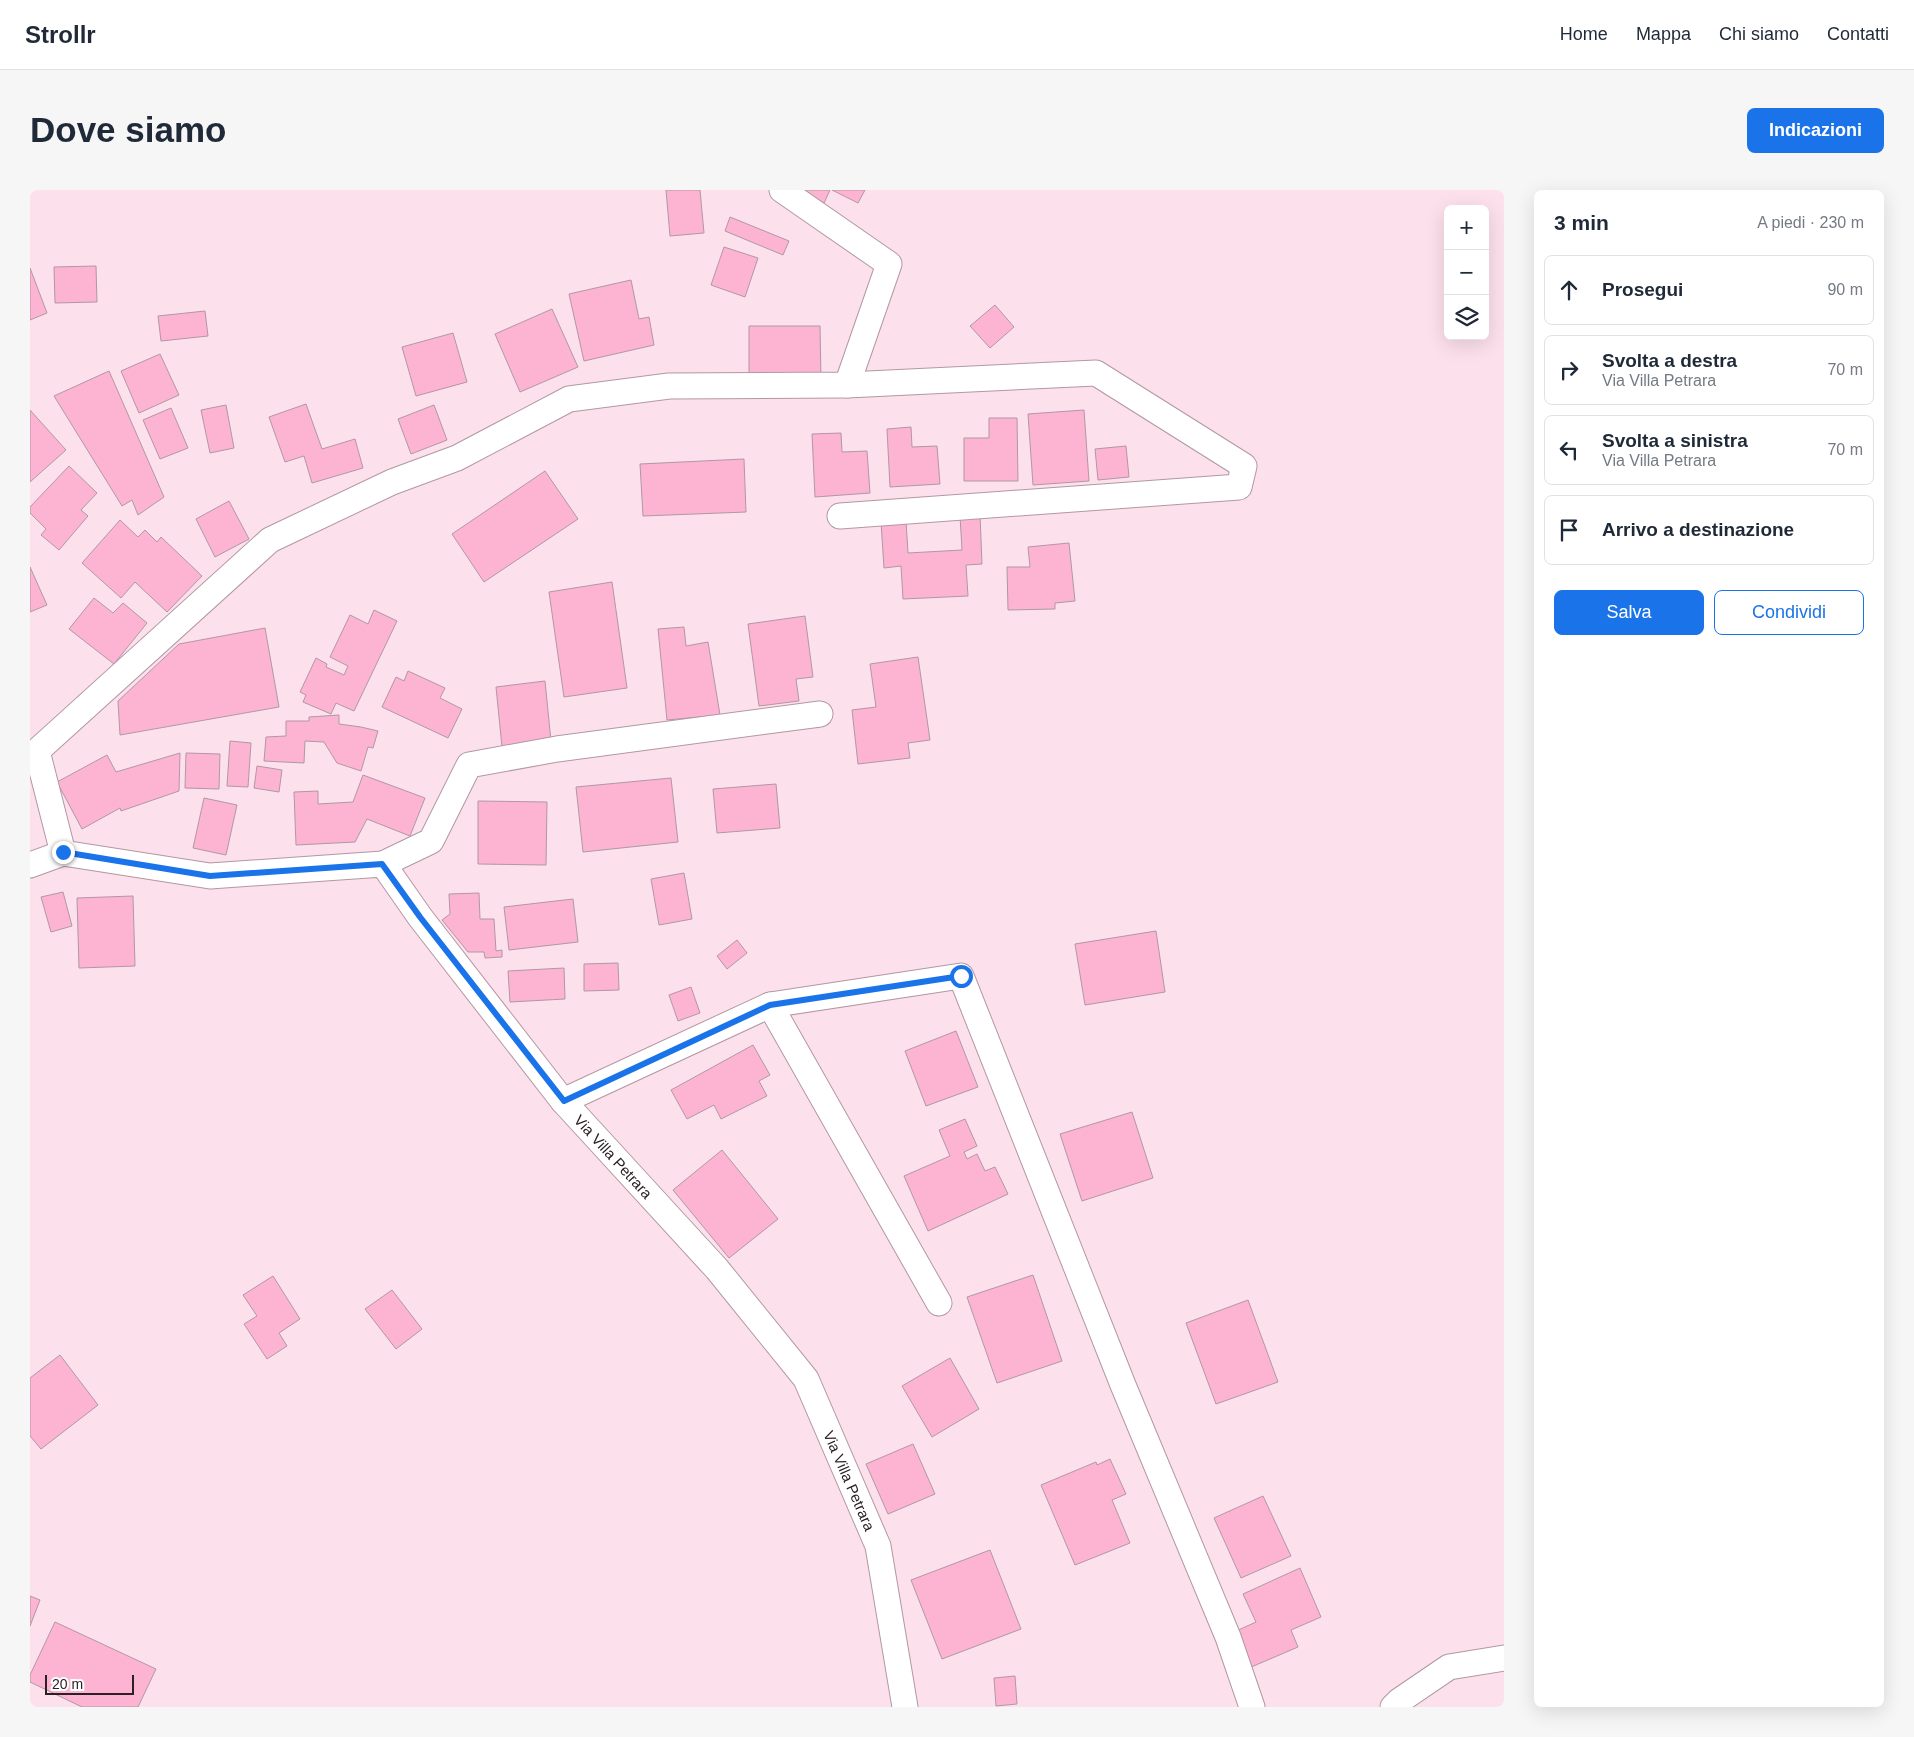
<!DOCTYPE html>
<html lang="it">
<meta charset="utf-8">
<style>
:root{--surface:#fff;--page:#f6f6f7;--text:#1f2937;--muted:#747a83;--line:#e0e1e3;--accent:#1a73e8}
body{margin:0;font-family:Arial,sans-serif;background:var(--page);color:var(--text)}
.controls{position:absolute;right:15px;top:15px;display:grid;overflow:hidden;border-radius:8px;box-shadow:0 5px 20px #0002}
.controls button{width:45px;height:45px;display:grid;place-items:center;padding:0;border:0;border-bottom:1px solid var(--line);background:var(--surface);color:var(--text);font:25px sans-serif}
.scale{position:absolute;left:15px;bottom:12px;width:89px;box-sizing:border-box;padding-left:5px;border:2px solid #2b2125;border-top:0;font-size:14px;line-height:18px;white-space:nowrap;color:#2b2125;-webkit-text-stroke:4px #fff;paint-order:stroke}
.stop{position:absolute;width:15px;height:15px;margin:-11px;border:4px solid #1a73e8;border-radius:50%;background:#fff}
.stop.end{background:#1a73e8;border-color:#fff;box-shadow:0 1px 5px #0008}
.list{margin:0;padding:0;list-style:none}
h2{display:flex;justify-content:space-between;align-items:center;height:65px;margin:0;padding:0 20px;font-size:21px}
h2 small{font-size:16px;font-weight:400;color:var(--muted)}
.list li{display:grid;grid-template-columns:32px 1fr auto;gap:15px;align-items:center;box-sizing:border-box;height:70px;margin:0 10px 10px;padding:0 10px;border:1px solid var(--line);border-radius:8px}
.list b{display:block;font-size:19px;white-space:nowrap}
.list p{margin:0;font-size:16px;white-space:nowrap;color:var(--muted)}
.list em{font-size:16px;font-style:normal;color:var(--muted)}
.actions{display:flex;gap:10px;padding:15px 20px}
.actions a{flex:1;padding:11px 0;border:1px solid var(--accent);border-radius:8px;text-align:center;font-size:18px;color:var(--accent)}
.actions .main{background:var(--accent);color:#fff}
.icon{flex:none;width:28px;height:28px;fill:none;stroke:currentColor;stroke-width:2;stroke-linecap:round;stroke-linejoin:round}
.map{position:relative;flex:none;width:1474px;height:1517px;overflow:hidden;border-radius:8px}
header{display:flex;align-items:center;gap:30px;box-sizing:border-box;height:70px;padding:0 25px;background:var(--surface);border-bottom:1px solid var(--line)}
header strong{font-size:24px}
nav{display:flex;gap:28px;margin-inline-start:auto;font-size:18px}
.intro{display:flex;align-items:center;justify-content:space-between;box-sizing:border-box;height:120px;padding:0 30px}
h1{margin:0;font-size:35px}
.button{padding:12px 22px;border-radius:8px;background:var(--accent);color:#fff;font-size:18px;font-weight:700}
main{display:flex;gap:30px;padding:0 30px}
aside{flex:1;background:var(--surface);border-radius:8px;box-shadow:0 5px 20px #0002}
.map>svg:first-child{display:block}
.building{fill:#fdb3d2;stroke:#b198a2}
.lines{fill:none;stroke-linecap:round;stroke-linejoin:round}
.street-casing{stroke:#b298a2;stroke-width:27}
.street{stroke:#fff;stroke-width:25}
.route{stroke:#1a73e8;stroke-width:6}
.labels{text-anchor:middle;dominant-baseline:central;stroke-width:4;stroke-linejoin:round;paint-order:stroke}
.street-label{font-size:15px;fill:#2b2125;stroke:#fff}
</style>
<header>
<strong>Strollr</strong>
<nav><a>Home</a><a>Mappa</a><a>Chi siamo</a><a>Contatti</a></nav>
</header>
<div class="intro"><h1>Dove siamo</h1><a class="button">Indicazioni</a></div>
<main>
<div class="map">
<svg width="1474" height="1517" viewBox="0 0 1474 1517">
<rect width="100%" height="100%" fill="#fce0eb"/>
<path class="building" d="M636 0H670L674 43 640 46Z
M769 0H800L794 13Z
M802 0H835L828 13Z
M700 27 759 51 753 65 695 41Z
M694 57 728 68 715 107 681 95Z
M66 76 67 112 25 113 24 77Z
M0 78 17 123 0 130Z
M601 90 609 129 619 127 624 155 554 171 539 104Z
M965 115 984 137 960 158 940 136Z
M522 119 548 177 490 202 465 144Z
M175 121 178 146 131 151 128 126Z
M719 136H790L791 189H719Z
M423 143 437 192 386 206 372 157Z
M130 164 149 205 109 223 91 181Z
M79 181 134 307 108 325 102 310 92 316 24 206Z
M276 214 292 259 325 249 333 278 282 293 274 266 255 272 239 227Z
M196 215 204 258 180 263 171 220Z
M404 215 417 250 381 264 368 229Z
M141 218 158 258 130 269 113 230Z
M0 220 36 260 0 292Z
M1054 220 1059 291 1003 295 998 224Z
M959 228H987L988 291H934V248H959Z
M881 237 882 257 907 256 910 294 860 297 857 239Z
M811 243 812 262 837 261 840 303 785 307 782 244Z
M1096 256 1099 287 1068 290 1065 259Z
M714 269 716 322 613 326 610 274Z
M39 276 67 303 51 320 58 326 29 360 11 345 16 339 0 323V317Z
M515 281 548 329 454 392 422 344Z
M199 311 219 349 185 367 166 329Z
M950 325 952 374 936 375 938 406 873 409 871 376 854 378 851 332 876 331 878 363 932 360 930 326Z
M90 330 108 347 115 340 127 352 131 347 172 386 137 422 105 392 91 408 52 373Z
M1039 353 1045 411 1025 413V419L978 420 977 377H1000L998 357Z
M0 377 17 415 0 422Z
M582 392 597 498 534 507 519 402Z
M64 408 83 423 93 413 117 433 84 474 39 439Z
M344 420 367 431 324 521 306 513 301 524 273 512 276 505 270 502 286 468 297 474 296 477 314 485 318 476 300 467 320 425 338 434Z
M775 426 783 487 766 489 769 511 729 516 718 434Z
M654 437 656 456 678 452 690 525 637 530 628 439Z
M235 438 249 517 90 545 88 511 149 454Z
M888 467 900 550 878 553 880 568 828 574 822 520 846 517 840 474Z
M378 481 415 498 410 508 432 519 418 548 352 517 366 487 374 491Z
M515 491 521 551 472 557 466 497Z
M309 525V534L331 537 348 541 343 558 338 557 331 581 307 573 294 552 275 551 274 573 234 571 236 547 256 546V531H279V527Z
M200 551 221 553 218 597 197 596Z
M150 563 149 601 91 621 90 618 52 639 27 592 77 565 86 582Z
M156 563 190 564 189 599 155 598Z
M227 576 252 580 249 602 224 598Z
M333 585 395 608 380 646 337 629 325 652 266 655 264 602 288 601V614L323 612Z
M641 588 648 652 553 662 546 597Z
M746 594 750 638 687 643 683 599Z
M174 608 207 615 196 665 163 658Z
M448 611 517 612 516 675 448 674Z
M654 683 662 729 629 735 621 689Z
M33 702 42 736 21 742 11 707Z
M449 703 450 729H464L466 761 472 760V767L455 768 454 762H438L412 730 420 724 419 704Z
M103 706 105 776 49 778 47 708Z
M543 709 548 752 479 760 474 717Z
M1126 741 1135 802 1055 815 1045 754Z
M707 750 717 763 697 779 687 766Z
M588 773 589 800 554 801V774Z
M534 778 535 809 480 812 478 781Z
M661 797 670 823 648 831 639 805Z
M926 841 948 897 896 916 875 861Z
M723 855 740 885 729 891 737 906 691 929 684 915 657 929 641 900Z
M1102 922 1123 988 1052 1011 1030 944Z
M935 929 947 956 934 962 937 969 947 964 955 981 965 977 978 1004 898 1041 874 986 920 966 909 940Z
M692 960 748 1029 699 1068 643 1000Z
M1003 1085 1032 1171 967 1193 937 1107Z
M243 1086 270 1129 249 1143 257 1156 237 1169 214 1134 227 1126 213 1105Z
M362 1100 392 1139 366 1159 335 1119Z
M1218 1110 1248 1192 1186 1214 1156 1133Z
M30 1165 68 1215 11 1259 0 1246V1188Z
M920 1168 949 1219 902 1247 872 1196Z
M883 1254 905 1304 858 1324 836 1274Z
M1080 1269 1096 1304 1082 1310 1100 1353 1045 1375 1011 1295 1066 1272 1067 1275Z
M1233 1306 1261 1366 1211 1388 1184 1328Z
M960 1360 991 1439 912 1469 881 1390Z
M1270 1378 1291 1427 1261 1440 1268 1457 1219 1478 1204 1442 1226 1432 1213 1404Z
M0 1406 10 1410 0 1436Z
M25 1432 126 1479 108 1517H52L0 1492V1485Z
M985 1486 987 1514 966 1516 964 1488Z"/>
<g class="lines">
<g class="street-casing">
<g id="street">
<path d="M752 0 859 74 817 195"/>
<path d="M33 663 7 561 240 350 362 292 427 268 539 209 639 196 817 195 1066 183 1214 276 1209 297 810 326"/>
<path d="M353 674 401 651 439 575 527 559 790 524"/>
<path id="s1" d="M0 675 33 663 180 686 353 674 390 727 533 911 687 1079 776 1189 848 1356 875 1517"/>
<path d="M740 815 909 1113"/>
<path d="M533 911 740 815 931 786 1093 1195 1198 1447 1222 1517"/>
<path d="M1363 1517 1369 1511 1419 1477 1474 1468"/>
</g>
</g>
<use href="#street" class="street"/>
</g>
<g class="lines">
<path class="route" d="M33 662 180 686 352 674 390 727 534 911 740 815 931 786"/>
</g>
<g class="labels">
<g class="street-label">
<text stroke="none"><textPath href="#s1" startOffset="730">Via Villa Petrara</textPath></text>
<text stroke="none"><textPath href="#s1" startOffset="1135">Via Villa Petrara</textPath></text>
</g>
</g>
</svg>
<div class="controls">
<button>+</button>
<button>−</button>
<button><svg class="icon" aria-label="layers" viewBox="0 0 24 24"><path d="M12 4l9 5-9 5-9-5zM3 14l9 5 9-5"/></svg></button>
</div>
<div class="scale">20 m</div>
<div class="stop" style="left:931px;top:786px"></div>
<div class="stop end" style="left:33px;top:662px"></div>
</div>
<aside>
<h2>3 min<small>A piedi · 230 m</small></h2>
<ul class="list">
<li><svg class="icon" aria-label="ahead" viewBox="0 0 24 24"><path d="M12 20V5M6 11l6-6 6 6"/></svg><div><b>Prosegui</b></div><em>90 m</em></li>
<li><svg class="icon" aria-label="right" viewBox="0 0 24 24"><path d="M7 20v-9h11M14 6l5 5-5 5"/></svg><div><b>Svolta a destra</b><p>Via Villa Petrara</p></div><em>70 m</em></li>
<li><svg class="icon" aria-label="left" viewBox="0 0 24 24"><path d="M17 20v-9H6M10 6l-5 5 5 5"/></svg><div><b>Svolta a sinistra</b><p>Via Villa Petrara</p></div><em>70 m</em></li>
<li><svg class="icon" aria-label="arrive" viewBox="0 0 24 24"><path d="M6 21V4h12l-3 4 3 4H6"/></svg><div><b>Arrivo a destinazione</b></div></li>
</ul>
<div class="actions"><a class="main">Salva</a><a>Condividi</a></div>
</aside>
</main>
